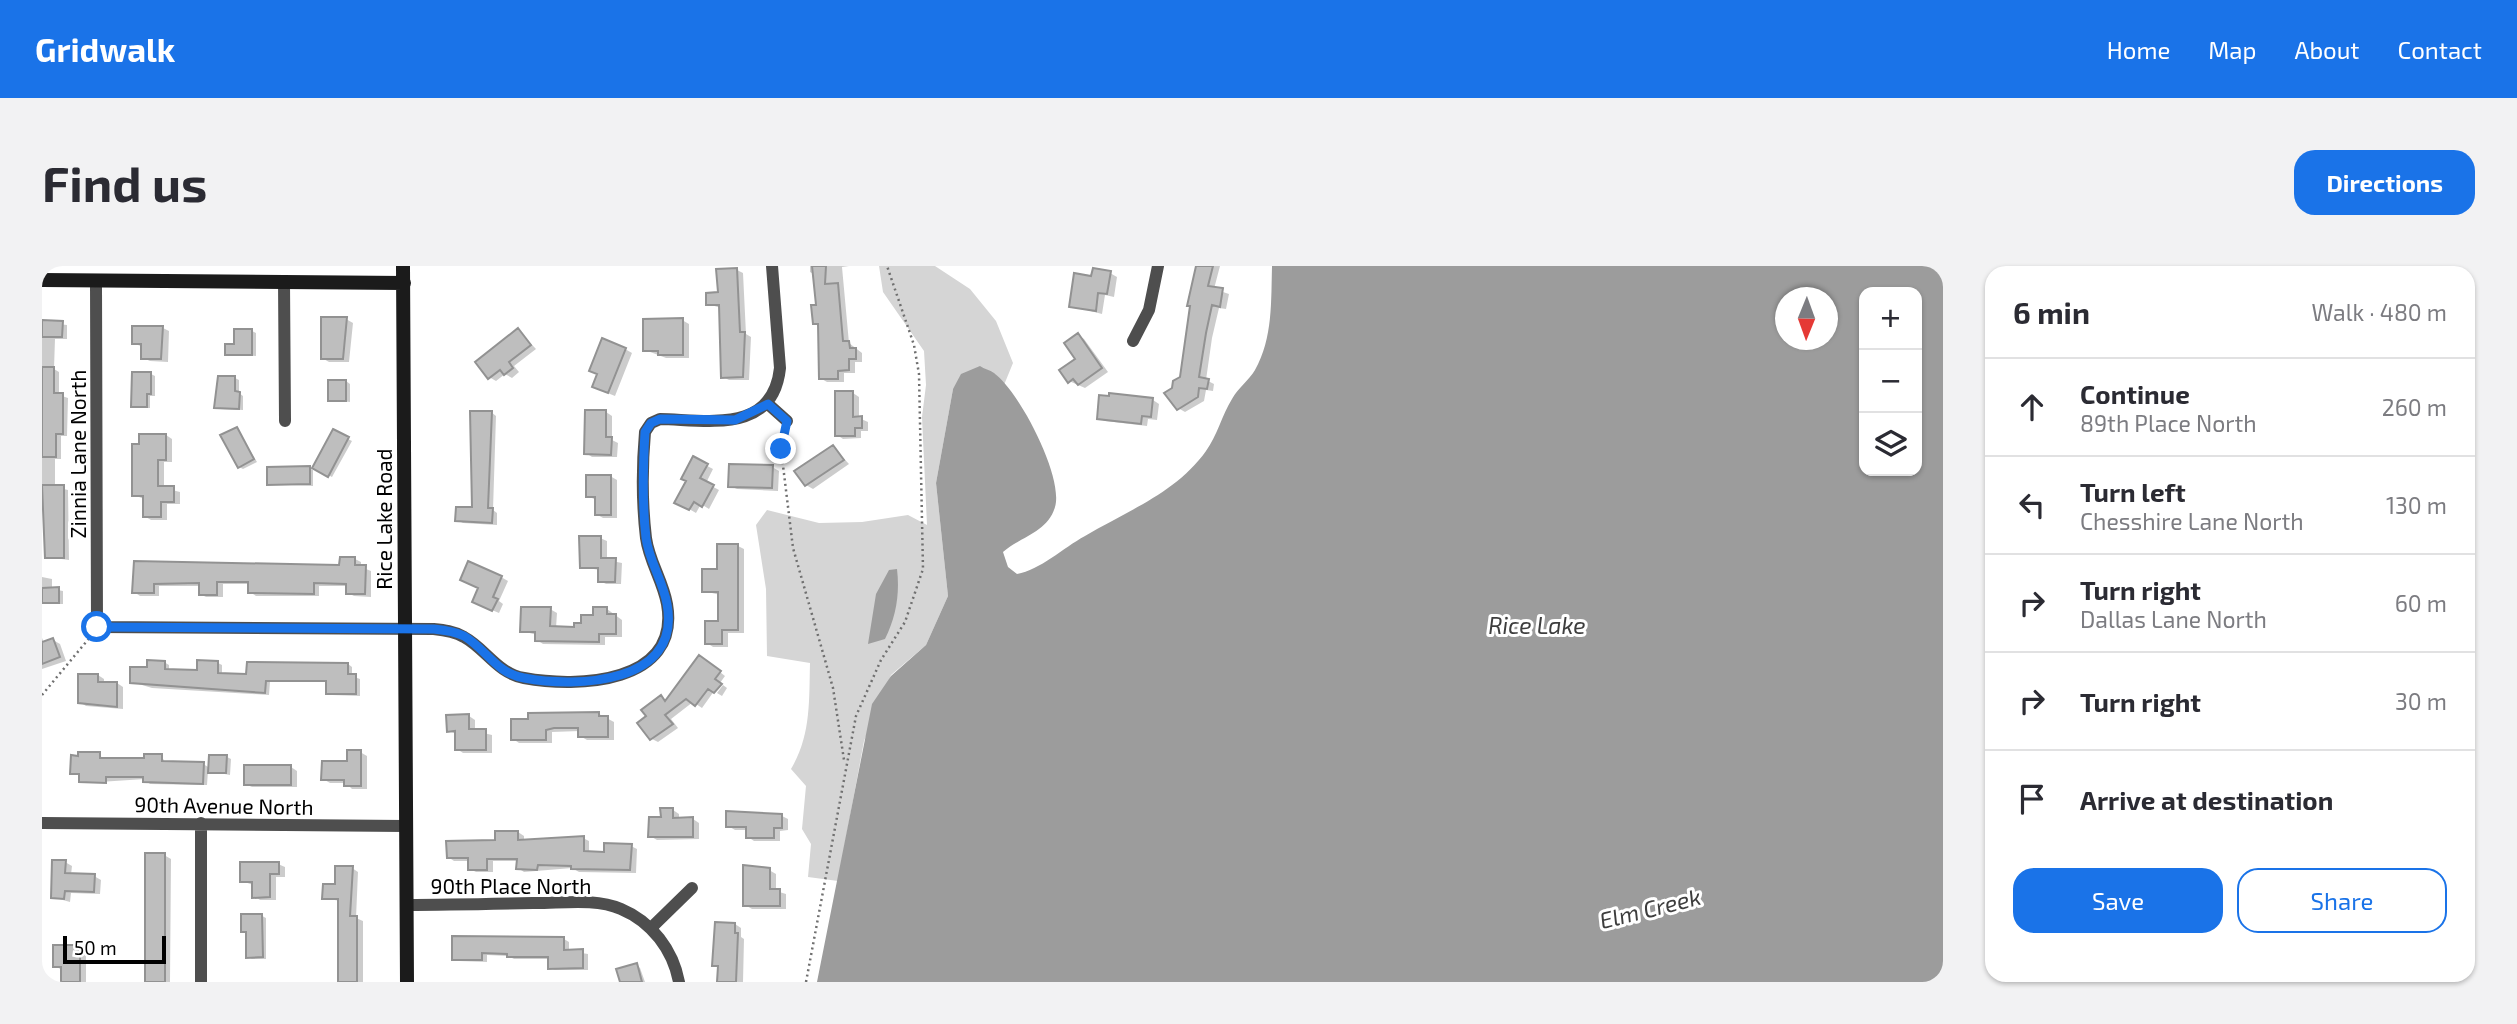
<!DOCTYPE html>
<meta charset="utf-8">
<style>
:root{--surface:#fff;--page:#f2f2f3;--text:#2b2b33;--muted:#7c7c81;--line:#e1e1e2;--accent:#1a73e8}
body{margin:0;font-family:"Exo 2",sans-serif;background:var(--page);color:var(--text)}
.controls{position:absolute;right:21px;top:21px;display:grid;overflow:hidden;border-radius:14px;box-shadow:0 2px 5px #0004}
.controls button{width:63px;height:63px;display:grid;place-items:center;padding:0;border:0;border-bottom:2px solid var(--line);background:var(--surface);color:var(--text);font:35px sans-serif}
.compass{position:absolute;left:1733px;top:21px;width:63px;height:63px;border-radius:50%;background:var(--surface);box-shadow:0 2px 5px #0004;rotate:181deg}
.scale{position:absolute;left:21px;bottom:18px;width:103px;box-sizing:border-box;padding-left:7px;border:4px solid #000;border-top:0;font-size:19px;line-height:24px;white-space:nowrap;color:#000;-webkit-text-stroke:5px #fff;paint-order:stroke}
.stop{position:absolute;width:21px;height:21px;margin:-16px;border:5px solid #1a73e8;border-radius:50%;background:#fff}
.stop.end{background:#1a73e8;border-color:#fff;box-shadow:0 2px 7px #0008}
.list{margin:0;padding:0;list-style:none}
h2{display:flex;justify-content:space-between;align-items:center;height:91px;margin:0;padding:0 28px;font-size:30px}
h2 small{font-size:23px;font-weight:400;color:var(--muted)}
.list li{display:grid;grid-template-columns:46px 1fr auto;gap:21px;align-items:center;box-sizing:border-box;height:98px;padding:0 28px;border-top:2px solid var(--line)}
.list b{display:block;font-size:26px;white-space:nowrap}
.list p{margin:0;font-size:23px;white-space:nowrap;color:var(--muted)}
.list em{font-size:23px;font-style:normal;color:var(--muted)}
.actions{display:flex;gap:14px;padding:21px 28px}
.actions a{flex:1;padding:16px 0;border:2px solid var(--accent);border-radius:21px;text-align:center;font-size:24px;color:var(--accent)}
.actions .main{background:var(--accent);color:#fff}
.icon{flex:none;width:38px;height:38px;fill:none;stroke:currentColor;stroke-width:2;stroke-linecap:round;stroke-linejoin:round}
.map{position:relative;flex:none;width:1901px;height:716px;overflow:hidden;border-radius:21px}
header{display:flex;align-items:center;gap:42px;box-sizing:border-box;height:98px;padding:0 35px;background:var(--accent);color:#fff}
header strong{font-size:33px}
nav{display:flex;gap:38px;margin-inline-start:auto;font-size:24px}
.intro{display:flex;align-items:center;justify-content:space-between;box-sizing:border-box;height:168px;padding:0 42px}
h1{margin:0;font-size:49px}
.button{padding:18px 32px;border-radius:21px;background:var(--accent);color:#fff;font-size:24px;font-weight:700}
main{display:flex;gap:42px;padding:0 42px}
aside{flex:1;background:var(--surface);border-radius:21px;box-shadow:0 2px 5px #0004}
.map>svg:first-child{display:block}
.green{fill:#d5d5d5}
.water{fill:#9c9c9c;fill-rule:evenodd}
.shadow{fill:#0003}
.building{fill:#bebebe;stroke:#929292;stroke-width:2}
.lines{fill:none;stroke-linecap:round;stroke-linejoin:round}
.path{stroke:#707070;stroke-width:2.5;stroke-dasharray:2 3.5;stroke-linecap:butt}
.street{stroke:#4e4e4e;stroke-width:12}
.secondary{stroke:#1b1b1b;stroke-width:14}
.route{stroke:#1a73e8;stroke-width:9}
.labels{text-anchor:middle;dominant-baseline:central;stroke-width:6;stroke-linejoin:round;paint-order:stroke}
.street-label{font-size:21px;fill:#000;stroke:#fff}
.water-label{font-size:23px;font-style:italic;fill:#3d3d3d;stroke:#fff}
</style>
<header>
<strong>Gridwalk</strong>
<nav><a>Home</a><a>Map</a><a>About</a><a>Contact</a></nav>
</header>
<div class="intro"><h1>Find us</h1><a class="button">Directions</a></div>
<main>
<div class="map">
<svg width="1901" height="716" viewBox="0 0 1901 716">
<rect width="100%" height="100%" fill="#fff"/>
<path class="green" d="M837 0H893L928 23 954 55 971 97 962 119 953 108 911 123 894 217 906 330 884 379 849 409 822 475 796 615 766 611 769 578 760 563 764 520 749 503C769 469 767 436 768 397L725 390 724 323 714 259 725 244 777 257 820 256 866 249 885 259 880 151 884 119 882 85 841 26Z"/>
<path class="water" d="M1230 0H1901V716H775L830 438 849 410 884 379 906 330 894 217 911 123 919 108 938 100C942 103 948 104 952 107 977 125 1022 211 1013 241 1006 266 978 271 961 286L966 301 975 308C998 304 1021 282 1043 270 1085 245 1134 227 1164 185 1175 170 1180 149 1190 133 1196 122 1207 114 1213 104 1231 72 1229 35 1230 0ZM1822 26H1875V205H1822ZM1744 32H1786V74H1744Z
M855 303C858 328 854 351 843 373L826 378 834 328 847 304Z"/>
<path class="shadow" d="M768 0H807L800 1 807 77 820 87V96H813V107H802V116H785L778 112V60L773 57 776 41 773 9 768 6Z
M1156 0H1178L1172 23 1187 28 1184 43 1177 42 1170 72 1164 114 1172 118 1171 125 1164 124 1162 135 1143 146 1136 142Z
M695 4 701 7 704 68 709 71 707 114H687L681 111 679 42 666 38Z
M1068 7 1075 11 1072 31 1063 29 1060 48 1029 40 1051 12Z
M304 53 311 57 307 96H287L280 92Z
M640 54 647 58V92H624L603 84Z
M0 56 25 59V73H13L12 103 17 106V129L26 132 25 170H19V193H13V221L26 224 27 294 5 291 4 237 0 238Z
M91 61 121 62 127 65 126 96 108 95 101 92V81L91 77Z
M476 64 494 83 472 100 477 106 470 112 463 108 454 115 447 111Z
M210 65 214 67V90L185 88Z
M1036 69 1042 73 1066 106 1043 122 1027 115 1036 93Z
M583 83 590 87 573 130 558 124 557 108Z
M109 108 113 110V130H108V142H95L91 139Z
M193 112 197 114V127L201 130V144L178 143 174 141Z
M304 115 308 118V136L288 134Z
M811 127 817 131V152L826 156V165H819V172L801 173 795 169Z
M1068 129 1111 134 1117 138 1115 154 1106 153 1105 160 1063 155 1056 152Z
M449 146 454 150 451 244 455 247V259L421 257 415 254 432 243Z
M564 146 570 150V174L576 177 575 191H550L544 187Z
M195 163 215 196 201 203 197 201Z
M292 166 310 175 290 211 273 202Z
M124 169 130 173V196H122V222L138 226V238H125V254H109L102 250V233L92 229 99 179Z
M791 181 807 198 771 223 764 219Z
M652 193 671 203 664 217 677 224 667 243 659 238 654 247 635 236 646 215Z
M730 201 737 205 736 225 695 223 688 220Z
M267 202 271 204V220L226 218Z
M568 210 575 214V252H561L554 248V234L546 230Z
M558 272 565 275V294L580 297 579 318H564L558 315V304L539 301Z
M696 280 702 283V367H686V381H671L665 377 677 357 678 329 662 325Z
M313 293 319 296V301L329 305V331L312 330 306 327V320H277V330H214L208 326V318H181V331H164L158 328V320H117V330H98L92 326 94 297 299 301Z
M0 311 10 313V323L21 325V338H0Z
M459 311 466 315 457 335 461 338 457 347 438 339Z
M508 343 515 347 514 362 533 363 565 343 580 354V371H563V379L501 378 495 374V369L480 365Z
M0 372 2 377 11 374 18 378 24 395 0 403Z
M664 395 683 410 670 428 660 442 651 436 629 453 636 462 616 476 610 473 606 451 619 431 626 435Z
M122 396 127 399V405L157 406 176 397 180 399V409L206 410 306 398 310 401V410L318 413V430L290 429 286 427V416H228L227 429 110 422 90 416Z
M56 409 62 413V417H75L81 421V443L44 440 38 436Z
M681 419 685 422 680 430 675 427Z
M557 448 572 456V474H545L538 470V465L510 466V477H477L471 473 487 455 488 449Z
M427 450 433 454V465L450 469V487H421L415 483V468L406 465Z
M318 486 325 490V523H310L304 517H288L281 513Z
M57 488 62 494H104L119 490 124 497 161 498 168 502 185 491 189 493 188 509 166 505 165 519 108 518 103 513 42 517 39 510 30 507Z
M249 501 255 505V521H210L203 518Z
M631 544 637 548V553H651L657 557V573L615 574 608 570Z
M740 550 746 553V564L738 565V575H712L706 571V564H693L686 560Z
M476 566 482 570V575L541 572 547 575V587H564L589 580 595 583 594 607 537 606 530 602 482 606 476 602V595H451V606H434L428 603V595H412L406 591Z
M122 589 129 593 128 716H105Z
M23 596 30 600 29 609 52 610 59 614 58 628 29 627 28 636 10 631Z
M236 598 243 601V611H234V634H218L212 630 211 619 200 615Z
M310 602 316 606 314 652 321 655V716H295L298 635 282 632Z
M727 604 734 608V625L744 628V643H710L703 639Z
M220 650 224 652V693H210L206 691 205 667 201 665Z
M693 658 699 662V671L702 673 701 716H677L678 702 672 699Z
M412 671 522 673 527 676V685L546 688V704H513L508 702V693H472L466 690 445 689V696L417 695 412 693Z
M38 681 44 685V716H21L20 704 13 700Z
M594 699 598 702 603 716H580Z"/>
<path class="building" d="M770 0H784L783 18 796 17 801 75H807L808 82H814V93H807V104L796 105V113H777L776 58H771L769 39H774Z
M1154 0H1171L1166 20 1181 22 1178 41 1170 39 1164 67 1157 111 1167 113 1165 123 1157 122 1156 131 1135 144 1122 127 1130 122 1131 115 1138 111 1148 40H1145Z
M695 2 698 66H703L701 111 679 112 677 39H664V27L676 26 674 3Z
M1051 2 1069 5 1065 28 1056 27 1054 45 1027 41 1032 7 1049 10Z
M279 51H305L301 93H279Z
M641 52V89H616V85H601V53Z
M0 54 21 55 20 71H0Z
M90 60H121L119 93H99V78H90Z
M476 62 489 79 467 96 471 102 462 109 458 104 446 113 433 96Z
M192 63H210V89H183V78H192Z
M1036 67 1060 102 1036 119 1031 113 1026 117 1017 104 1033 93 1022 77Z
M560 72 584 82 566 127 550 121 555 108 547 105Z
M0 101H12V127H21V168H14V191H0Z
M90 106H109V128H105V141H89Z
M176 110H193V125L198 126 197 143 172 142Z
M286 114H304V135H286Z
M793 125H811V151L820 150V162H813V170H793Z
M1067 127 1111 132 1109 151 1100 150 1099 158 1055 153 1057 129 1067 130Z
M543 144H564V171H570L569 189 542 188Z
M428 145H450L446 242H451L450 257 413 255 414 241H430Z
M195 161 212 193 196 202 178 169Z
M291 163 307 171 286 211 270 202Z
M97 168H124V194H116V220H132V236H119V251H101V230H90V178H97Z
M791 179 802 194 763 220 752 205Z
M651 190 666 198 658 212 672 219 660 241 652 236 647 244 632 237 644 215 639 213Z
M687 198 731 199 730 222 686 221Z
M268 200V218L225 219V201Z
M544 209H569V249H553V231H544Z
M0 219H22V292H3Z
M537 270H559V292H574L573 316H556V302H538Z
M675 278H696V364H680V378H663V355H676V326H660V303H675Z
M298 291H313V299H324L323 328H304V318L272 317V328L206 327V316H175V329H157V317L112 318V327H90L92 295 297 299Z
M426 295 460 310 451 331 456 333 450 345 430 336 436 322 418 314Z
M17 321V337H0V322Z
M479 341H509L508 360 532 361V357H539V349H551V341H565V348H574V368H557V376L493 375V366H478Z
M11 372 18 391 0 398V376Z
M657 389 679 405 673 413 680 418 672 427 666 423 653 440 644 433 623 449 631 458 608 474 595 457 604 450 599 444 619 429 623 435Z
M105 394 123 395V403L155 404V394L176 395V407L204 408 205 396 306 397V408H314V428H284V415H224L223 427 88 417V401H105Z
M36 408H56V416H75V441L36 437Z
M557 446V450H566V471H536V462H512L504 464V474H469V453H486V447Z
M427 448V463H444V484H413V465L405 466 404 449Z
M305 484H319V520H302V514H279L280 495H305Z
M36 486H58V492H102V488H120V495L162 496 161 518 101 516V511H64V517L37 516V508H28L29 489 36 490Z
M167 489H185L184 507H166Z
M202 499H249V519H202Z
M618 542H631V552L651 551V571H606L607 551H619Z
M684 545 740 548V562H732V572H704V561H684Z
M453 565H476V574L542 570V585L562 586V577L590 578 588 604 529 603V600L496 599 495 604 474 603 475 593H445V604H426V592H405L404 575 453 574Z
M103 587H123V716H103Z
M10 594H24L23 607 53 608 52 626 23 625 22 633 9 632Z
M198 596H237V608H228V631L210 632V616H198Z
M701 599 728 602V623H738V640H701Z
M293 600H311L308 650H315V716H296V633H280L281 618H293Z
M199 648H220L221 691 204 692V666H199Z
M673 656 693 657V667H696L694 716H675L676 700H670Z
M410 670 522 671V684L541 683V702L506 703V691H465V688L440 687V694H410Z
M11 679H38V716H19V701H11Z
M595 697 600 716H578L574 703Z"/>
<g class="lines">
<path class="path" d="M742 169 739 183 751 282 791 422 802 494
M0 429 49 370
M764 716 814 450 839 394 863 356 881 303 877 108 872 79 845 0"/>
<path class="street" d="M54 15 55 361 391 363C401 364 412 365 422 371 444 383 455 407 482 412 535 422 639 418 625 338 621 315 607 295 604 272 600 238 600 200 603 166L609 157 618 153C667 154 731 168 738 102L730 0
M242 16 243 155
M1091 75 1107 44 1116 0
M726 138 745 155
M0 557 363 560
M159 557V716
M364 639C407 639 450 638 494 637 521 637 554 632 579 643 610 656 631 684 637 716
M609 662 650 622"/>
<path class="secondary" d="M361 0 365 716
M0 14 362 17"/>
</g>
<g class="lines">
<path class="route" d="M55 361 391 363C401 364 412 365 422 370 444 383 455 408 482 412 535 422 640 418 625 338 621 315 607 295 604 272 600 238 601 200 603 166L609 157 618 153 693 154 726 138 745 155 739 183"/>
</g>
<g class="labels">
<g class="street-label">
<text transform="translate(35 188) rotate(-90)">Zinnia Lane North</text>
<text transform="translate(341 253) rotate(-90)">Rice Lake Road</text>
<text transform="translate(182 539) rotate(1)">90th Avenue North</text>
<text x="469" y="619">90th Place North</text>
</g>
<g class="water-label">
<text x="1495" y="359">Rice Lake</text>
<text transform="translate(1608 642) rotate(-14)">Elm Creek</text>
</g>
</g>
</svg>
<div class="controls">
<button>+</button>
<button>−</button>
<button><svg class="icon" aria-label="layers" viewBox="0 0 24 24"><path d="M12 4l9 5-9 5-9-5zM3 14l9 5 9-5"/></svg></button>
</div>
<svg class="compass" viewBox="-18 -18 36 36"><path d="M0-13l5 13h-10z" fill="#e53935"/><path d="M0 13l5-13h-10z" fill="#7c7c81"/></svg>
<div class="scale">50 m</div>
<div class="stop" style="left:55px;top:361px"></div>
<div class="stop end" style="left:739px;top:183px"></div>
</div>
<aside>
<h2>6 min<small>Walk · 480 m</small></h2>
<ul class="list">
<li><svg class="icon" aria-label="ahead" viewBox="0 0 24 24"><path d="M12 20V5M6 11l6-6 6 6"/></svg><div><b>Continue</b><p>89th Place North</p></div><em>260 m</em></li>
<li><svg class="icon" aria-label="left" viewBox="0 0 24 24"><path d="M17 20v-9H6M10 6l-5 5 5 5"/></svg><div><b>Turn left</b><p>Chesshire Lane North</p></div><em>130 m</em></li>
<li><svg class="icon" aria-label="right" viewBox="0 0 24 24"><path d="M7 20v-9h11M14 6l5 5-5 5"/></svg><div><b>Turn right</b><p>Dallas Lane North</p></div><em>60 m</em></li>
<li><svg class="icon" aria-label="right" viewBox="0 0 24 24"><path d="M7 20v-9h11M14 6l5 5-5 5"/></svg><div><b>Turn right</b></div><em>30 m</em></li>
<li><svg class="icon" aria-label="arrive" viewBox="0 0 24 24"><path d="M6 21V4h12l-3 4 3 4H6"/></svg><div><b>Arrive at destination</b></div></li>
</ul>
<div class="actions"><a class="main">Save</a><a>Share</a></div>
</aside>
</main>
